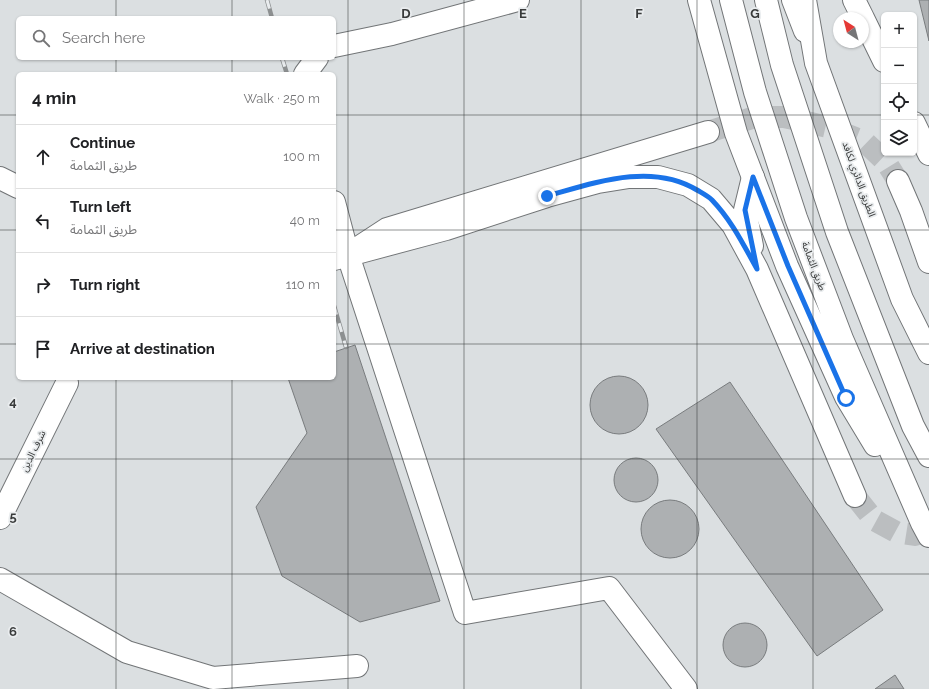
<!DOCTYPE html>
<meta charset="utf-8">
<style>
:root{--surface:#fff;--page:#f2f2f2;--text:#202124;--muted:#757577;--line:#e0e0e0}
body{margin:0;font-family:Raleway,"Noto Sans Arabic",sans-serif;background:var(--page);color:var(--text)}
.controls{position:absolute;right:12px;top:12px;display:grid;overflow:hidden;border-radius:6px;box-shadow:0 1px 3px #0004}
.controls button{width:36px;height:36px;display:grid;place-items:center;padding:0;border:0;border-bottom:1px solid var(--line);background:var(--surface);color:var(--text);font:20px sans-serif}
.compass{position:absolute;left:833px;top:12px;width:36px;height:36px;border-radius:50%;background:var(--surface);box-shadow:0 1px 3px #0004;rotate:324deg}
.stop{position:absolute;width:12px;height:12px;margin:-9px;border:3px solid #1a73e8;border-radius:50%;background:#fff}
.stop.end{background:#1a73e8;border-color:#fff;box-shadow:0 1px 4px #0008}
.list{margin:0;padding:0;list-style:none}
h2{display:flex;justify-content:space-between;align-items:center;height:52px;margin:0;padding:0 16px;font-size:17px}
h2 small{font-size:13px;font-weight:400;color:var(--muted)}
.list li{display:grid;grid-template-columns:26px 1fr auto;gap:12px;align-items:center;box-sizing:border-box;height:64px;padding:0 16px;border-top:1px solid var(--line)}
.list b{display:block;font-size:15px;white-space:nowrap}
.list p{margin:0;font-size:13px;white-space:nowrap;color:var(--muted)}
.list em{font-size:13px;font-style:normal;color:var(--muted)}
.icon{flex:none;width:22px;height:22px;fill:none;stroke:currentColor;stroke-width:2;stroke-linecap:round;stroke-linejoin:round}
.map{position:relative;flex:none;width:929px;height:689px;overflow:hidden}
.search{position:absolute;background:var(--surface);box-shadow:0 1px 3px #0004;left:16px;top:16px;width:320px;height:44px;display:flex;align-items:center;gap:10px;box-sizing:border-box;padding:0 14px;border-radius:6px;color:var(--muted);font-size:15px}
.panel{position:absolute;background:var(--surface);box-shadow:0 1px 3px #0004;left:16px;top:72px;width:320px;height:308px;border-radius:6px}
.map>svg:first-child{display:block}
.building{fill:#adb0b2;stroke:#797c7e}
.lines{fill:none;stroke-linecap:round;stroke-linejoin:round}
.minor-tunnel{stroke:#bbbec0;stroke-width:22;stroke-dasharray:22 11;stroke-linecap:butt}
.minor-casing{stroke:#727577;stroke-width:24}
.major-casing{stroke:#727577;stroke-width:24}
.minor{stroke:#fff;stroke-width:22}
.major{stroke:#fff;stroke-width:22}
.rail-casing{stroke:#8d9091;stroke-width:4.5}
.rail{stroke:#e9ecee;stroke-width:3;stroke-dasharray:9;stroke-linecap:butt}
.route{stroke:#1a73e8;stroke-width:5}
.grid{fill:none;stroke:#393b3b;stroke-width:1;stroke-opacity:0.55}
.labels{text-anchor:middle;dominant-baseline:central;stroke-width:3.5;stroke-linejoin:round;paint-order:stroke}
.street-label{font-size:10px;fill:#393b3b;stroke:#e9ecee}
.grid-label{font-size:13px;text-anchor:middle;font-weight:bold;fill:#393b3b;stroke:#e9ecee;stroke-width:3.5;stroke-linejoin:round;paint-order:stroke}
</style>
<div class="map">
<svg width="929" height="689" viewBox="0 0 929 689">
<rect width="100%" height="100%" fill="#dbdfe1"/>
<path class="building" d="M919 0H929V41Z
M355 345 440 601 360 622 282 576 256 507 307 433 288 378H334V352Z
M590 405a29 29 0 1 1 58 0a29 29 0 1 1-58 0Z
M730 382 883 610 817 656 656 429Z
M614 480a22 22 0 1 1 44 0a22 22 0 1 1-44 0Z
M641 529a29 29 0 1 1 58 0a29 29 0 1 1-58 0Z
M723 645a22 22 0 1 1 44 0a22 22 0 1 1-44 0Z
M895 675 904 689H875Z"/>
<g class="lines">
<path class="minor-tunnel" d="M708 132 755 117H784L828 127 865 142 886 162 898 181
M855 496 874 520 896 532 915 535 929 530"/>
<g class="minor-casing">
<path id="minor" d="M793 0 805 31
M854 0 863 18
M863 18 884 61
M334 46 392 34 518 0
M305 74 317 58
M914 123 929 154
M0 178 18 187
M898 181 911 211 929 262
M334 202 348 255 465 613 609 588 686 689
M361 246 387 229 708 132
M752 246 745 210 753 177
M334 259 446 229 547 196 598 182 629 177H658L688 185 711 199 733 225 757 269 855 496
M0 518 67 383
M0 579 127 652 213 678 357 666"/>
</g>
<g class="major-casing">
<path id="major" d="M699 0 736 133 787 266 846 397 875 445
M731 0 755 92 796 218 842 339 922 523 929 536
M766 0 782 65 837 232 913 426 929 456
M805 0 816 63 902 299 929 353"/>
</g>
<use href="#minor" class="minor"/>
<use href="#major" class="major"/>
<g class="rail-casing">
<path id="rail" d="M267 0 272 18
M282 58 287 74
M334 306 346 347"/>
</g>
<use href="#rail" class="rail"/>
</g>
<g class="lines">
<path class="route" d="M547 196C594 183 651 162 697 190 702 193 708 196 712 200 732 221 743 244 757 269L745 210 753 177 788 266 846 398"/>
</g>
<path class="grid" d="M116 0V18M232 0V18M348 0V689M464 0V689M581 0V689M697 0V689M813 0V689M116 58V74M232 58V74M0 115H18M334 115H884M914 115H929M0 230H18M334 230H929M0 344H18M334 344H929M116 378V689M232 378V689M0 459H929M0 574H929"/>
<g class="labels">
<g class="street-label">
<text transform="translate(859 179) rotate(70)">الطريق الدائري لكافد</text>
<text transform="translate(814 266) rotate(69)">طريق الثمامة</text>
<text transform="translate(33 451) rotate(-64)">شرف الدين</text>
</g>
</g>
<g class="grid-label">
<text x="406" y="18">D</text>
<text x="523" y="18">E</text>
<text x="639" y="18">F</text>
<text x="755" y="18">G</text>
<text x="13" y="406">4</text>
<text x="13" y="521">5</text>
<text x="13" y="636">6</text>
</g>
</svg>
<div class="controls">
<button>+</button>
<button>−</button>
<button><svg class="icon" aria-label="locate" viewBox="0 0 24 24"><circle cx="12" cy="12" r="6"/><path d="M12 2v4M12 18v4M2 12h4M18 12h4"/></svg></button>
<button><svg class="icon" aria-label="layers" viewBox="0 0 24 24"><path d="M12 4l9 5-9 5-9-5zM3 14l9 5 9-5"/></svg></button>
</div>
<svg class="compass" viewBox="-18 -18 36 36"><path d="M0-13l5 13h-10z" fill="#e53935"/><path d="M0 13l5-13h-10z" fill="#757577"/></svg>
<div class="stop" style="left:846px;top:398px"></div>
<div class="stop end" style="left:547px;top:196px"></div>
<div class="search"><svg class="icon" aria-label="search" viewBox="0 0 24 24"><circle cx="10" cy="10" r="6"/><path d="M15 15l6 6"/></svg>Search here</div>
<section class="panel">
<h2>4 min<small>Walk · 250 m</small></h2>
<ul class="list">
<li><svg class="icon" aria-label="ahead" viewBox="0 0 24 24"><path d="M12 20V5M6 11l6-6 6 6"/></svg><div><b>Continue</b><p>طريق الثمامة</p></div><em>100 m</em></li>
<li><svg class="icon" aria-label="left" viewBox="0 0 24 24"><path d="M17 20v-9H6M10 6l-5 5 5 5"/></svg><div><b>Turn left</b><p>طريق الثمامة</p></div><em>40 m</em></li>
<li><svg class="icon" aria-label="right" viewBox="0 0 24 24"><path d="M7 20v-9h11M14 6l5 5-5 5"/></svg><div><b>Turn right</b></div><em>110 m</em></li>
<li><svg class="icon" aria-label="arrive" viewBox="0 0 24 24"><path d="M6 21V4h12l-3 4 3 4H6"/></svg><div><b>Arrive at destination</b></div></li>
</ul>
</section>
</div>
